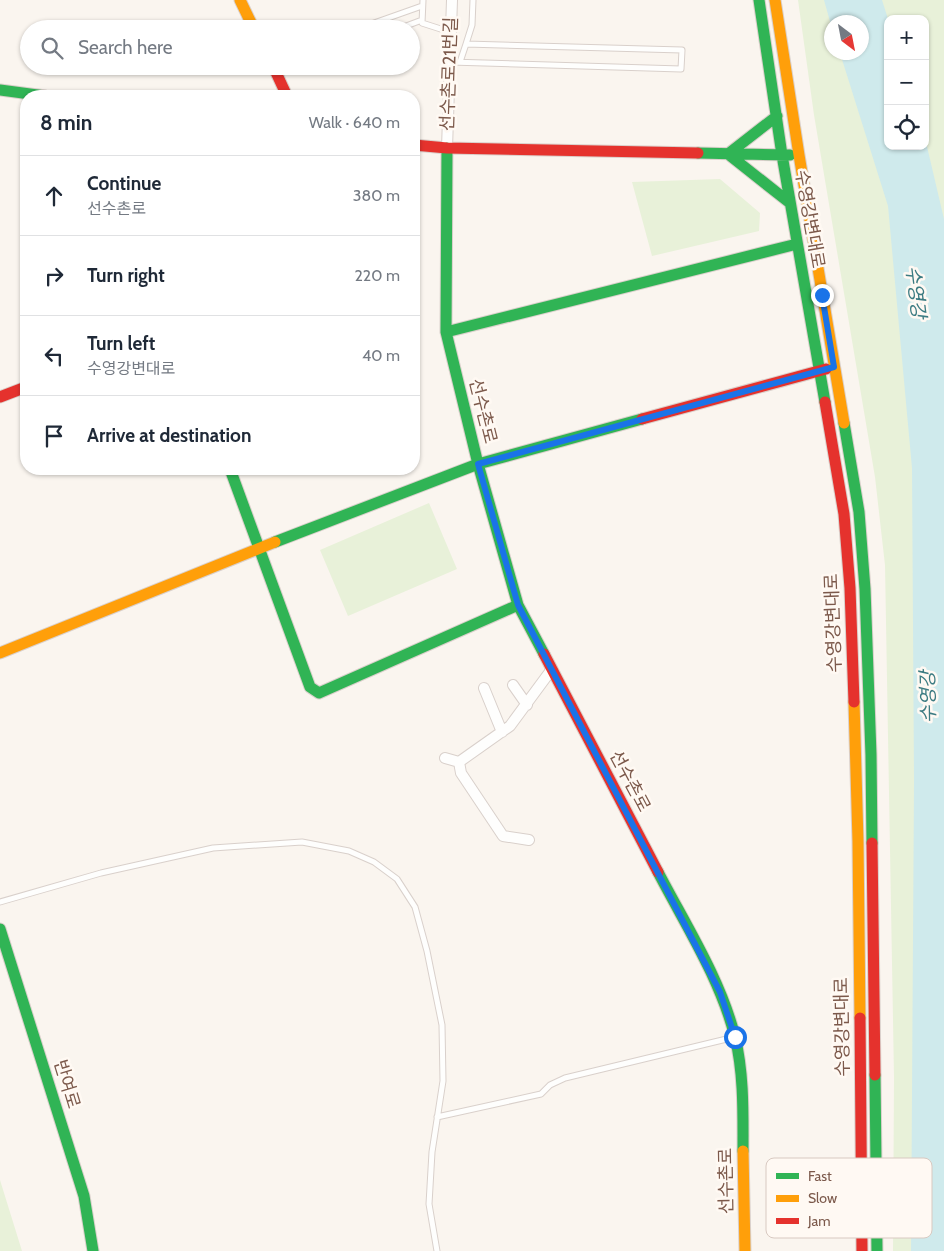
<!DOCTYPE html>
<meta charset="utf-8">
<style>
:root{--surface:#fff;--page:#f2f2f3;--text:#1f2937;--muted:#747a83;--line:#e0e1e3}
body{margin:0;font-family:Cabin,"Noto Sans KR",sans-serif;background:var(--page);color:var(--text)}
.controls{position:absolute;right:15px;top:15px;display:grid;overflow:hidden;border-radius:10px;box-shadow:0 1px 4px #0004}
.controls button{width:45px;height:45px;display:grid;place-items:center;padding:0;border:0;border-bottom:1px solid var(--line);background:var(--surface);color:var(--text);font:25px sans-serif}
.compass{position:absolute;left:824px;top:15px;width:45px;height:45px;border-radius:50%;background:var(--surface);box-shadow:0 1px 4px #0004;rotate:148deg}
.stop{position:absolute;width:15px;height:15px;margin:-11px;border:4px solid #1a73e8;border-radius:50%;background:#fff}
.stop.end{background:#1a73e8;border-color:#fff;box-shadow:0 1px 5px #0008}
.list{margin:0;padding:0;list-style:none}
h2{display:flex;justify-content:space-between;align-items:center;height:65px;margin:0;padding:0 20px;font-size:21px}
h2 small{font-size:16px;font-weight:400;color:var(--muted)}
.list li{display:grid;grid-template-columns:32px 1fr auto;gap:15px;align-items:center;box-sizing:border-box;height:80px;padding:0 20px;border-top:1px solid var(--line)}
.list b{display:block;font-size:19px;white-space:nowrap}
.list p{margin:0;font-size:16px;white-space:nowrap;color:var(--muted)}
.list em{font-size:16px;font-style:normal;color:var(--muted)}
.icon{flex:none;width:28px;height:28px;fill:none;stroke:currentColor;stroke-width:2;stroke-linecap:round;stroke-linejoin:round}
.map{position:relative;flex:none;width:944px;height:1251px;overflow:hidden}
.search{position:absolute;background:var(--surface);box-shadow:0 1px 4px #0004;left:20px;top:20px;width:400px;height:55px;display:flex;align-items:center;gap:12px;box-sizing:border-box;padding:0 18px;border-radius:28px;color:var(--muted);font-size:19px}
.panel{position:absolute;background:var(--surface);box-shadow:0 1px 4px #0004;left:20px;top:90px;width:400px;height:385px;border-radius:20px}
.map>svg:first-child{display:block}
.green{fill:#e8f1d9;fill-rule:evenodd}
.water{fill:#cfeaec}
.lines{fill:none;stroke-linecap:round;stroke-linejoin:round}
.lane-casing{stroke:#d9d0cb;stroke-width:7}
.street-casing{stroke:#d9d0cb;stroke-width:12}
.fast-casing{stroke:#dad0cb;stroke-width:13}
.slow-casing{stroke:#dad0cb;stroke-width:13}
.jam-casing{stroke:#dad0cb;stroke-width:13}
.lane{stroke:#fefefd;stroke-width:5}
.street{stroke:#fefefd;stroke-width:10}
.fast{stroke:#30b455;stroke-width:11}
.slow{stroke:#ff9f0a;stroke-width:11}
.jam{stroke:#e5322d;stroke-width:11}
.route{stroke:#1a73e8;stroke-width:6}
.labels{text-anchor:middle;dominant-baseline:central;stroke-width:5;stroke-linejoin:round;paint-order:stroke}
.street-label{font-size:18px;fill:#7c594b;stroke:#fff9f3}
.water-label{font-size:19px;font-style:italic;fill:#3c7b82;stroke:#fff9f3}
.key{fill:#fff9f3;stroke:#d8c9c1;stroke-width:1}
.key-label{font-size:14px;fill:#7c594b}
</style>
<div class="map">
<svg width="944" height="1251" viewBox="0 0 944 1251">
<rect width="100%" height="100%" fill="#faf5ef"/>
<path class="green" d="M798 0H944V1251H893L894 1077 885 565 875 477 814 115ZM888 19H925V146H888ZM832 22H862V52H832Z
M720 179 760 213 759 231 652 256 632 182Z
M429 503 457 569 348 616 320 550Z
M0 1180 22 1251H0Z"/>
<path class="water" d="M824 0H882L888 19V146H925V138L944 219V1251H911L914 781 912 468 888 206 840 53 862 52V22H832L831 25Z"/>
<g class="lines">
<g class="lane-casing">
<path id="lane" d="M423 0 422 23 450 32
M357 29 422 6
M398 29 422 20
M466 44 472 25 473 0
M450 62 681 69 682 50 466 44 460 62
M0 902 101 873 213 848 302 842 349 851 374 862 397 879 415 907 427 951 442 1025 443 1081 432 1152 429 1204 437 1251
M437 1117 541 1094 550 1085 565 1078 735 1037"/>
</g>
<g class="street-casing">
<path id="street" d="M447 148 452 0
M513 685 527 705
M484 688 502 732
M445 758 459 762 510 726 552 669
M459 762 461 773 503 836 529 840"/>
</g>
<g class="fast-casing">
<path id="fast" d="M759 0 782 155 825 402
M0 90 45 96
M777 116 728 154 790 203
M447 148 446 332 478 464 518 605 544 654
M698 153 790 155
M446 332 797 244
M844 423 859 512 865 589 871 755 872 843
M230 469 310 687 319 693 518 605
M275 542 478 464 642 419
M658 872C685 924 721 980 735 1037 744 1074 743 1113 743 1151
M0 929 84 1196 93 1251
M875 1075 877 1251"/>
</g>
<g class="slow-casing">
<path id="slow" d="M240 0 254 29
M775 0 799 155 844 423
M0 653 275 542
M854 702 858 841 860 1018
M743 1151 745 1251"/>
</g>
<g class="jam-casing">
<path id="jam" d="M273 66 287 96
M414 145 447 148 698 153
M0 397 26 387
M825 402 844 514 850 588 854 702
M642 419 826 369
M544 654 658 872
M872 843 875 1075
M860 1018 862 1251"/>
</g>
<use href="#lane" class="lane"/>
<use href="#street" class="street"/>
<use href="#fast" class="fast"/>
<use href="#slow" class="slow"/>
<use href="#jam" class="jam"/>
</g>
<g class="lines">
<path class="route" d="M735 1037 720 992 518 605 478 464 834 367 822 295"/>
</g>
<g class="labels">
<g class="street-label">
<text transform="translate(449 74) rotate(-88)">선수촌로21번길</text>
<text transform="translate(810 219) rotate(80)">수영강변대로</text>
<text transform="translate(483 411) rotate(76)">선수촌로</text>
<text transform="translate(833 623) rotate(-92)">수영강변대로</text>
<text transform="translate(630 781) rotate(62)">선수촌로</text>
<text transform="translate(842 1027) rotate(-91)">수영강변대로</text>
<text transform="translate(67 1084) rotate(73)">반여로</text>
<text transform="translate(726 1181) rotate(-91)">선수촌로</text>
</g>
<g class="water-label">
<text transform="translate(916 292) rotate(83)">수영강</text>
<text transform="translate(928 697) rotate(-91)">수영강</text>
</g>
</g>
<rect x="766" y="1158" width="166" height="80" rx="8" class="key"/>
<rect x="776" y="1173" width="23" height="6" fill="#30b455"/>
<rect x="776" y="1195" width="23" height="7" fill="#ff9f0a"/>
<rect x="776" y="1218" width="23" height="6" fill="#e5322d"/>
<g class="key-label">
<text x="808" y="1181">Fast</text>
<text x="808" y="1203">Slow</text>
<text x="808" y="1226">Jam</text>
</g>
</svg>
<div class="controls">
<button>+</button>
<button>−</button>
<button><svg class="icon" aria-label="locate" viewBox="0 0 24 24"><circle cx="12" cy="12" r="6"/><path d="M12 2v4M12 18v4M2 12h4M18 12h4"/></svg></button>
</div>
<svg class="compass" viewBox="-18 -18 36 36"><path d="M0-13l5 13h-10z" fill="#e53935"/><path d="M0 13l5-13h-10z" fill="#747a83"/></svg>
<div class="stop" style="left:735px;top:1037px"></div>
<div class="stop end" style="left:822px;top:295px"></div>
<div class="search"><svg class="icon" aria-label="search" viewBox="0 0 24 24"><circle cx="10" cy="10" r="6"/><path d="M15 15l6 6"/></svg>Search here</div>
<section class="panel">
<h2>8 min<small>Walk · 640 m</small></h2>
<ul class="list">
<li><svg class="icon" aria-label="ahead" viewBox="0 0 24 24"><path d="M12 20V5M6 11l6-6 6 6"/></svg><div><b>Continue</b><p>선수촌로</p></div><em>380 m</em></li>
<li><svg class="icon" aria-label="right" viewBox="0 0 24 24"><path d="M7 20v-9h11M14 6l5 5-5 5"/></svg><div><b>Turn right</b></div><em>220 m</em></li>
<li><svg class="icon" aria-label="left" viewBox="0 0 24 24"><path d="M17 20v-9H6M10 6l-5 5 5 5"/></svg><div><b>Turn left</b><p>수영강변대로</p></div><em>40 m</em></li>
<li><svg class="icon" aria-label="arrive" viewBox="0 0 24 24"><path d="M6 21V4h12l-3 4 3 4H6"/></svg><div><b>Arrive at destination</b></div></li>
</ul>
</section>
</div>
